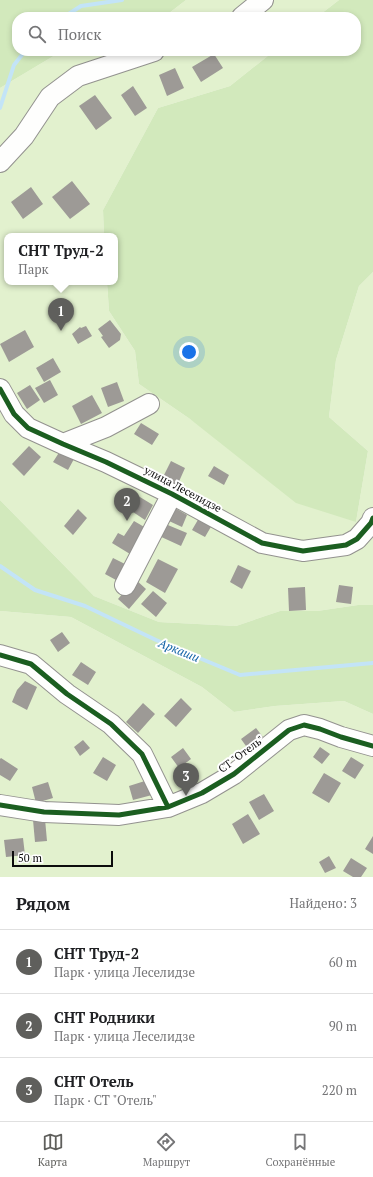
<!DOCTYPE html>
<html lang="ru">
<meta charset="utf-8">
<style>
:root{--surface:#fff;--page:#f2f2f2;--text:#202124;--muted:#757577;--line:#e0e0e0;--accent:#5f5f5c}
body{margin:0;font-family:"PT Serif",serif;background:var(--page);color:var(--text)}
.scale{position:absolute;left:12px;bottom:10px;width:101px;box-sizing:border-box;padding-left:4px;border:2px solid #0c0c0c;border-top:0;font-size:11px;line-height:14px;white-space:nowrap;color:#0c0c0c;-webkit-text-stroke:3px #fff;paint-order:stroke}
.you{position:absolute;left:189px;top:352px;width:14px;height:14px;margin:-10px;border:3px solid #fff;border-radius:50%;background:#1a73e8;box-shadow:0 0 0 6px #1a73e833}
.badge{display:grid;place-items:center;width:26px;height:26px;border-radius:50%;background:var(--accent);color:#fff;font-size:13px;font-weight:700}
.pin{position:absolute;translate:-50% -33px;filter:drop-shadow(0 1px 2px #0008)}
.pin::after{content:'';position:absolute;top:21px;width:14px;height:12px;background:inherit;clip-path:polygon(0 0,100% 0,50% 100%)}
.popup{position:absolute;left:4px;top:233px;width:114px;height:52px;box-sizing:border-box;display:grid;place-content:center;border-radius:8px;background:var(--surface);filter:drop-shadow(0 1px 3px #0005);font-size:13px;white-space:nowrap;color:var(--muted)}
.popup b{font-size:15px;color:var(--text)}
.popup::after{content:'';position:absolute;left:50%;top:100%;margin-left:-8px;border:8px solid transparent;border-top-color:var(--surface)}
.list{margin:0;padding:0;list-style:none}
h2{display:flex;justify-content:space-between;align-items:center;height:52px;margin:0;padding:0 16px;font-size:17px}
h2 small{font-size:13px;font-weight:400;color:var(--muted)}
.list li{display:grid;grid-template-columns:26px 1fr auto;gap:12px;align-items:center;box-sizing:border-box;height:64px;padding:0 16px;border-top:1px solid var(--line)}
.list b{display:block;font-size:15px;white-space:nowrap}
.list p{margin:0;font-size:13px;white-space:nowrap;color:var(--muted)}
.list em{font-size:13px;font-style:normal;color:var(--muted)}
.icon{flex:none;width:22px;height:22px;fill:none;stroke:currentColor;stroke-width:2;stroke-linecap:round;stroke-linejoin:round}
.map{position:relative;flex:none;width:373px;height:877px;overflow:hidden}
.search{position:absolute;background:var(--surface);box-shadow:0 2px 6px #0003;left:12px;right:12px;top:12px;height:44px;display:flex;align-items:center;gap:10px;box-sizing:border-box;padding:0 14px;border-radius:16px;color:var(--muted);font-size:15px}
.sheet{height:244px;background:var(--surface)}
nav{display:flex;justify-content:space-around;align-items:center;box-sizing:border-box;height:56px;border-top:1px solid var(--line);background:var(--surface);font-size:11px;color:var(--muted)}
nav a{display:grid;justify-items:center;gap:2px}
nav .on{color:var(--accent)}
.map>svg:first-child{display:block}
.green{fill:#e2f1ce}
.forest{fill:#d2e9bc}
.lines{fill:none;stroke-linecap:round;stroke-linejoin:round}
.stream{stroke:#c3e4f7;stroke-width:4}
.building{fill:#9d9a96}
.minor-casing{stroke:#93928f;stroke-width:22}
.minor{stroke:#fefefd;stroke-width:20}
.cycleway-casing{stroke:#fff;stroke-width:8}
.cycleway{stroke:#1b5e20;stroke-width:5}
.labels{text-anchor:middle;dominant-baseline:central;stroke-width:4;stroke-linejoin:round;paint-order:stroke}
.street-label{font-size:11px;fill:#0c0c0c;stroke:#fff}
.water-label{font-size:12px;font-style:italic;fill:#0e60a5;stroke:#fff}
</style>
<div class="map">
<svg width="373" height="877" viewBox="0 0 373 877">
<rect width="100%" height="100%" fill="#faf8f0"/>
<path class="green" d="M186 0H339L317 17H164Z
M62 51H274L230 86 158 108 103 210 104 236H7V282H107L109 311 135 351 139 384 190 419 356 522 368 451 329 417 336 360 359 286 373 272V605H358L317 611H280L236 626 159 622 94 596 0 500V88Z
M0 611 71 617 202 687 234 712 275 706 344 701 373 714V877H0Z"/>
<path class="forest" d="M0 0H186L164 17H17V51H62L0 88Z
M339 0H373V272L359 286 336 360 329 417 368 451 356 522 296 503 190 419 139 384 135 351 109 311 107 282H115V236H104L103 210 158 108 230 86 274 51H356V17H317Z
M0 500 94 596 159 622 236 626 280 611H317L358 605H373V714L344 701 275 706 234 712 202 687 71 617 0 611Z"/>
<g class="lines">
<path class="stream" d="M64 17 81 6 122 0
M0 108 14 65 25 51
M0 566 35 590 85 606 156 640 240 675 373 663"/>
</g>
<path class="building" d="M214 54 223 68 201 82 192 67Z
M175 68 184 88 167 96 159 75Z
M133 86 147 108 135 116 121 95Z
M95 95 112 118 96 130 79 106Z
M72 181 90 204 70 219 52 197Z
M31 187 43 204 23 219 11 202Z
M110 320 121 334 120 340 109 348 101 337 103 336 98 329Z
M86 326 92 336 78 344 72 334 80 327 81 328Z
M25 330 34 347 9 362 0 344Z
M53 358 61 372 44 382 36 368Z
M50 380 58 395 44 403 35 388Z
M117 382 124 401 108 407 101 388Z
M30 385 40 400 27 409 17 393Z
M92 395 102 413 81 424 72 406Z
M141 423 159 434 152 445 134 434Z
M29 446 41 457 24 476 12 464Z
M60 451 74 459 68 470 53 462Z
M171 461 185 468 177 486 162 479Z
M214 466 229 475 224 485 208 476Z
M135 494 153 505 145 520 127 508Z
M175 508 187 515 182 527 169 521Z
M78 509 87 518 73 535 64 526Z
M199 518 212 525 205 537 192 530Z
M134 521 146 528 130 554 112 543 118 533 124 536Z
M163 523 187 533 181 546 157 535Z
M113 558 125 564 116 580 105 574Z
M158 559 178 569 165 593 146 582Z
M238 565 251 571 242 589 230 582Z
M135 579 146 589 129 609 118 599Z
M339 585 353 587 351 604 336 602Z
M305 587 306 610 289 611 288 588Z
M153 591 167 603 156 617 141 604Z
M62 632 70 643 58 652 50 640Z
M81 662 96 672 88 685 72 675Z
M25 681 37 687 27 710 12 702 17 690Z
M181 698 192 709 176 727 164 716Z
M143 703 155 714 138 733 126 722Z
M256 728 266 741 251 753 241 739Z
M83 740 90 748 80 756 74 747Z
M320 747 330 754 322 764 313 757Z
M183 748 191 759 179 768 171 757Z
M103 757 116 765 107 781 93 773Z
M351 757 364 765 355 779 342 771Z
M1 758 18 769 10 781 0 775V759Z
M324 773 341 783 329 803 312 793Z
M148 780 152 795 133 800 129 786Z
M48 782 53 798 36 803 32 787Z
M264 794 274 811 259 820 249 802Z
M248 814 260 834 243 844 232 824Z
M45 819 47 841 35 842 33 820Z
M373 836V854L365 849Z
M23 838 25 855 6 857 4 840Z
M329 856 336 868 325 873 319 862Z
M351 858 367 868 361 877H353L343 871Z"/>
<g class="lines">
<g class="minor-casing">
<path id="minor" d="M242 17 263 0
M0 162 24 136 50 97 78 76 154 51
M0 389 14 414 28 428 63 444 106 462 172 494 262 543 303 551 346 545 357 539 371 523 373 518
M63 444 106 427 149 404
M125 585 172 494
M0 655 31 664 67 694 111 724 142 754 168 807
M0 805 44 812 119 815 168 807 202 793 234 774 289 730 304 725 320 729 341 737 373 746"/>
</g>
<use href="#minor" class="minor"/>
<g class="cycleway-casing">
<path id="cycleway" d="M0 389 14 414 28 428 63 444 106 462 172 494 262 543 303 551 346 545 357 539 371 523 373 518
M0 655 31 664 67 694 111 724 142 754 168 807
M0 805 44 812 119 815 168 807 202 793 234 774 289 730 304 725 320 729 341 737 373 746"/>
</g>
<use href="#cycleway" class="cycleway"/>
</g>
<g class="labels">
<g class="street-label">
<text transform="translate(183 489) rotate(28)">улица Леселидзе</text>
<text transform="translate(241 754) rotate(-37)">СТ "Отель"</text>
</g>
<g class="water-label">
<text transform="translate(179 650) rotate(22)">Аркаши</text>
</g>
</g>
</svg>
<div class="scale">50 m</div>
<div class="you"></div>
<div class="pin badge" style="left:61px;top:331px">1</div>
<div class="popup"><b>СНТ Труд-2</b>Парк</div>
<div class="pin badge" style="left:127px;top:521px">2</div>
<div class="pin badge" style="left:186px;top:796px">3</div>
<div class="search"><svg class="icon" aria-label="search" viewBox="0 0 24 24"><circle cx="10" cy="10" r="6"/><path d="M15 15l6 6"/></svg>Поиск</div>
</div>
<section class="sheet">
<h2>Рядом<small>Найдено: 3</small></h2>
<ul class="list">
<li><span class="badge">1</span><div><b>СНТ Труд-2</b><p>Парк · улица Леселидзе</p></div><em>60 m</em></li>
<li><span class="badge">2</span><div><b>СНТ Родники</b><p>Парк · улица Леселидзе</p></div><em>90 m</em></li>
<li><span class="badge">3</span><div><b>СНТ Отель</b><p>Парк · СТ &quot;Отель&quot;</p></div><em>220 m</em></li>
</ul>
</section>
<nav>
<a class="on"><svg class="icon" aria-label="map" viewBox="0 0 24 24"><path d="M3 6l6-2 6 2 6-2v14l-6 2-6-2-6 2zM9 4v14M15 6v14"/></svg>Карта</a>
<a><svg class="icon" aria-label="directions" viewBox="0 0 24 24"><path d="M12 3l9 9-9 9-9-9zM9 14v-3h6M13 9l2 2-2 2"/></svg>Маршрут</a>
<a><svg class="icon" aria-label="saved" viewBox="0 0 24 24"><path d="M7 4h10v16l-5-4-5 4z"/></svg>Сохранённые</a>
</nav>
